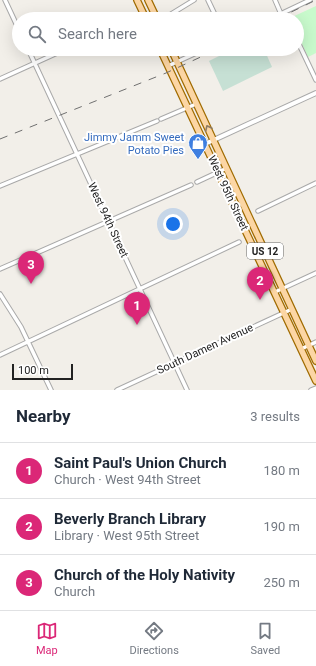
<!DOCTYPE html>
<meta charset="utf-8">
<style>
:root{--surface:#fff;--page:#f2f2f3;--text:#1f2937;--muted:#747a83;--line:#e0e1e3;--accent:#db2777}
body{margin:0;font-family:Roboto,sans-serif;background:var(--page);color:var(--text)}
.scale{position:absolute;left:12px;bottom:10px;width:61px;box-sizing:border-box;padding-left:4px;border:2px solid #222;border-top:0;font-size:11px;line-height:14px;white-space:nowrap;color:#222;-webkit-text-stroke:3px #fff;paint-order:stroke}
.you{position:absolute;left:173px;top:224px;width:14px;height:14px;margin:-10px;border:3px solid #fff;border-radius:50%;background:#1a73e8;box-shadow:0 0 0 6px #1a73e833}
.badge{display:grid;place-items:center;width:26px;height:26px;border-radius:50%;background:var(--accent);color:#fff;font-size:13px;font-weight:700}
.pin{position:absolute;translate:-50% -33px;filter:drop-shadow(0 1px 2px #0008)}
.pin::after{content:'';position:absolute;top:21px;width:14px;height:12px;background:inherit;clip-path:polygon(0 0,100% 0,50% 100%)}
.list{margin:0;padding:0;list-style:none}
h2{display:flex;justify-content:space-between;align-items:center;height:52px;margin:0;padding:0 16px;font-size:17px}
h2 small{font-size:13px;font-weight:400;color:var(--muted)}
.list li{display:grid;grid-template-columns:26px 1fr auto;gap:12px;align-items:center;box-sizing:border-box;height:56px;padding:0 16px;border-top:1px solid var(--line)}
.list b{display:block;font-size:15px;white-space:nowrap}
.list p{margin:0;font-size:13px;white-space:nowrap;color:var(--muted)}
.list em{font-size:13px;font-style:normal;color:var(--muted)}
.icon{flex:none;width:22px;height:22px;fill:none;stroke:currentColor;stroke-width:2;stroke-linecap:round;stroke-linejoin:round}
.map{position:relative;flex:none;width:316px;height:390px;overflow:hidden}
.search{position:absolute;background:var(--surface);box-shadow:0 4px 16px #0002;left:12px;right:12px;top:12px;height:44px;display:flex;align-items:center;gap:10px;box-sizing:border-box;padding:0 14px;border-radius:22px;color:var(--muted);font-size:15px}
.sheet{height:220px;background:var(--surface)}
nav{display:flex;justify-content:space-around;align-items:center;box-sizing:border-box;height:56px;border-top:1px solid var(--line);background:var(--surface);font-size:11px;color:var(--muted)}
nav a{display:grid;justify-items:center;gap:2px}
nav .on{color:var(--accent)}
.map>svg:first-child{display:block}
.wetland{fill:#c6e0d4}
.park{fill:#c8facc}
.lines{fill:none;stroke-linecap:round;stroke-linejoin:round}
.minor-casing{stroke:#a9a9a9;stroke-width:5.5}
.tertiary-casing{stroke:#a9a9a9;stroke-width:6}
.primary-casing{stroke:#a06b00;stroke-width:8}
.minor{stroke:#fff;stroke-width:3.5}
.tertiary{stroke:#fff;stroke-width:4}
.primary{stroke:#fcd6a4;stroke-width:5.5}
.rail{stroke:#707070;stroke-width:1;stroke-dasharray:8 8;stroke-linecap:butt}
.oneway{stroke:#8f7c63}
.labels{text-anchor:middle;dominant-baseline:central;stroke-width:4;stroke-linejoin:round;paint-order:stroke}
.shield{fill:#fff;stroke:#646464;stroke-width:1}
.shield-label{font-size:10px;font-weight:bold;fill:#222}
.shop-label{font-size:11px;fill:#366cbe;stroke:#fff;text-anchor:end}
.street-label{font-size:11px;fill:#222;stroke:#fff}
</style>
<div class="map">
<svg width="316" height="390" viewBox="0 0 316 390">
<rect width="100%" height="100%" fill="#f2efe9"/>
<path class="wetland" d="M233 49H264L272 67 223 91 209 61Z"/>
<path class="park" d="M316 6V53L308 57 297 33V19L290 18Z"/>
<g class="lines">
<g class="minor-casing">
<path id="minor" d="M5 0 19 30
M208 0 217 19
M275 0 281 14 286 19
M163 19 194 0
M270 19 310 0
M297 40 316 80
M28 49 187 390
M168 66 205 49
M0 79 66 49
M161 119 196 104
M197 182 227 168
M0 186 157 121
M258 211 316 183
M0 269 191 185
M275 292 316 273
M0 294 21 327 51 390
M301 349 316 342
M0 355 239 242
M117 390 292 309
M311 390 316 388"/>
</g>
<g class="tertiary-casing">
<path id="tertiary" d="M205 144 316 93"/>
</g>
<g class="primary-casing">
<path id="primary" d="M137 0 146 19
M148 0 157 19
M160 49 316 381
M171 49 316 361"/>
</g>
<use href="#minor" class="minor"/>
<use href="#tertiary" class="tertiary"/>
<use href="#primary" class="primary"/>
<path class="rail" d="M277 19 316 0
M0 139 166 73 218 49"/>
</g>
<defs><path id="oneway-chevron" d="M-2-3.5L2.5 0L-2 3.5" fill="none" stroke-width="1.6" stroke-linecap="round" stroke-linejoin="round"/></defs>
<use class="oneway" href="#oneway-chevron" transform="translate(208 128) rotate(-115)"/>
<defs>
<g id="shop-pin" transform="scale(1)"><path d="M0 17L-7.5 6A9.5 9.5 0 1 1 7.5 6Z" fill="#3f7fe0" stroke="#fff"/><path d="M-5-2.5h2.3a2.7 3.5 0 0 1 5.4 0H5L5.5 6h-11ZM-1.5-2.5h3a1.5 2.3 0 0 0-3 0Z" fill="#fff"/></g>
</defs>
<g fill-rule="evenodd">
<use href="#shop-pin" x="198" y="143"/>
</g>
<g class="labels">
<rect class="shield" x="247" y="243" width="36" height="16" rx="3"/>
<g class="shield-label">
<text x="265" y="251">US 12</text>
</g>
<g class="shop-label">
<text x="184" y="137">Jimmy Jamm Sweet<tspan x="184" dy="13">Potato Pies</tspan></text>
</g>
<g class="street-label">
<text transform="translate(228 193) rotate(65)">West 95th Street</text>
<text transform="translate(108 220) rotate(65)">West 94th Street</text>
<text transform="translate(205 349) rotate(-25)">South Damen Avenue</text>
</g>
</g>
</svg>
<div class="scale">100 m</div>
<div class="you"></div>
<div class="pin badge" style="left:137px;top:325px">1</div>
<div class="pin badge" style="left:260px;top:300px">2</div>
<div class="pin badge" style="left:31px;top:284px">3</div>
<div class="search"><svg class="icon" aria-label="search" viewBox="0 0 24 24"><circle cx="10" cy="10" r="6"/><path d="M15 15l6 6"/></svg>Search here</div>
</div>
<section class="sheet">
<h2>Nearby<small>3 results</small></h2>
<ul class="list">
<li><span class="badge">1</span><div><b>Saint Paul's Union Church</b><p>Church · West 94th Street</p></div><em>180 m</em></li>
<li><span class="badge">2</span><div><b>Beverly Branch Library</b><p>Library · West 95th Street</p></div><em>190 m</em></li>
<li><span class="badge">3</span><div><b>Church of the Holy Nativity</b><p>Church</p></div><em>250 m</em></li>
</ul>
</section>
<nav>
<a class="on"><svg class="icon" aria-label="map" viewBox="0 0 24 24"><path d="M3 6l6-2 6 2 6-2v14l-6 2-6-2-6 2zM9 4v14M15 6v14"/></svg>Map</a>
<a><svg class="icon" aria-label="directions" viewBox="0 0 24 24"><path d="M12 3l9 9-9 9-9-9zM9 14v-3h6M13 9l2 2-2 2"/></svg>Directions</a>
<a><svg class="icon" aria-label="saved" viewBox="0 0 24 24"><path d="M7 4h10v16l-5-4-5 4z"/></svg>Saved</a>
</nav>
